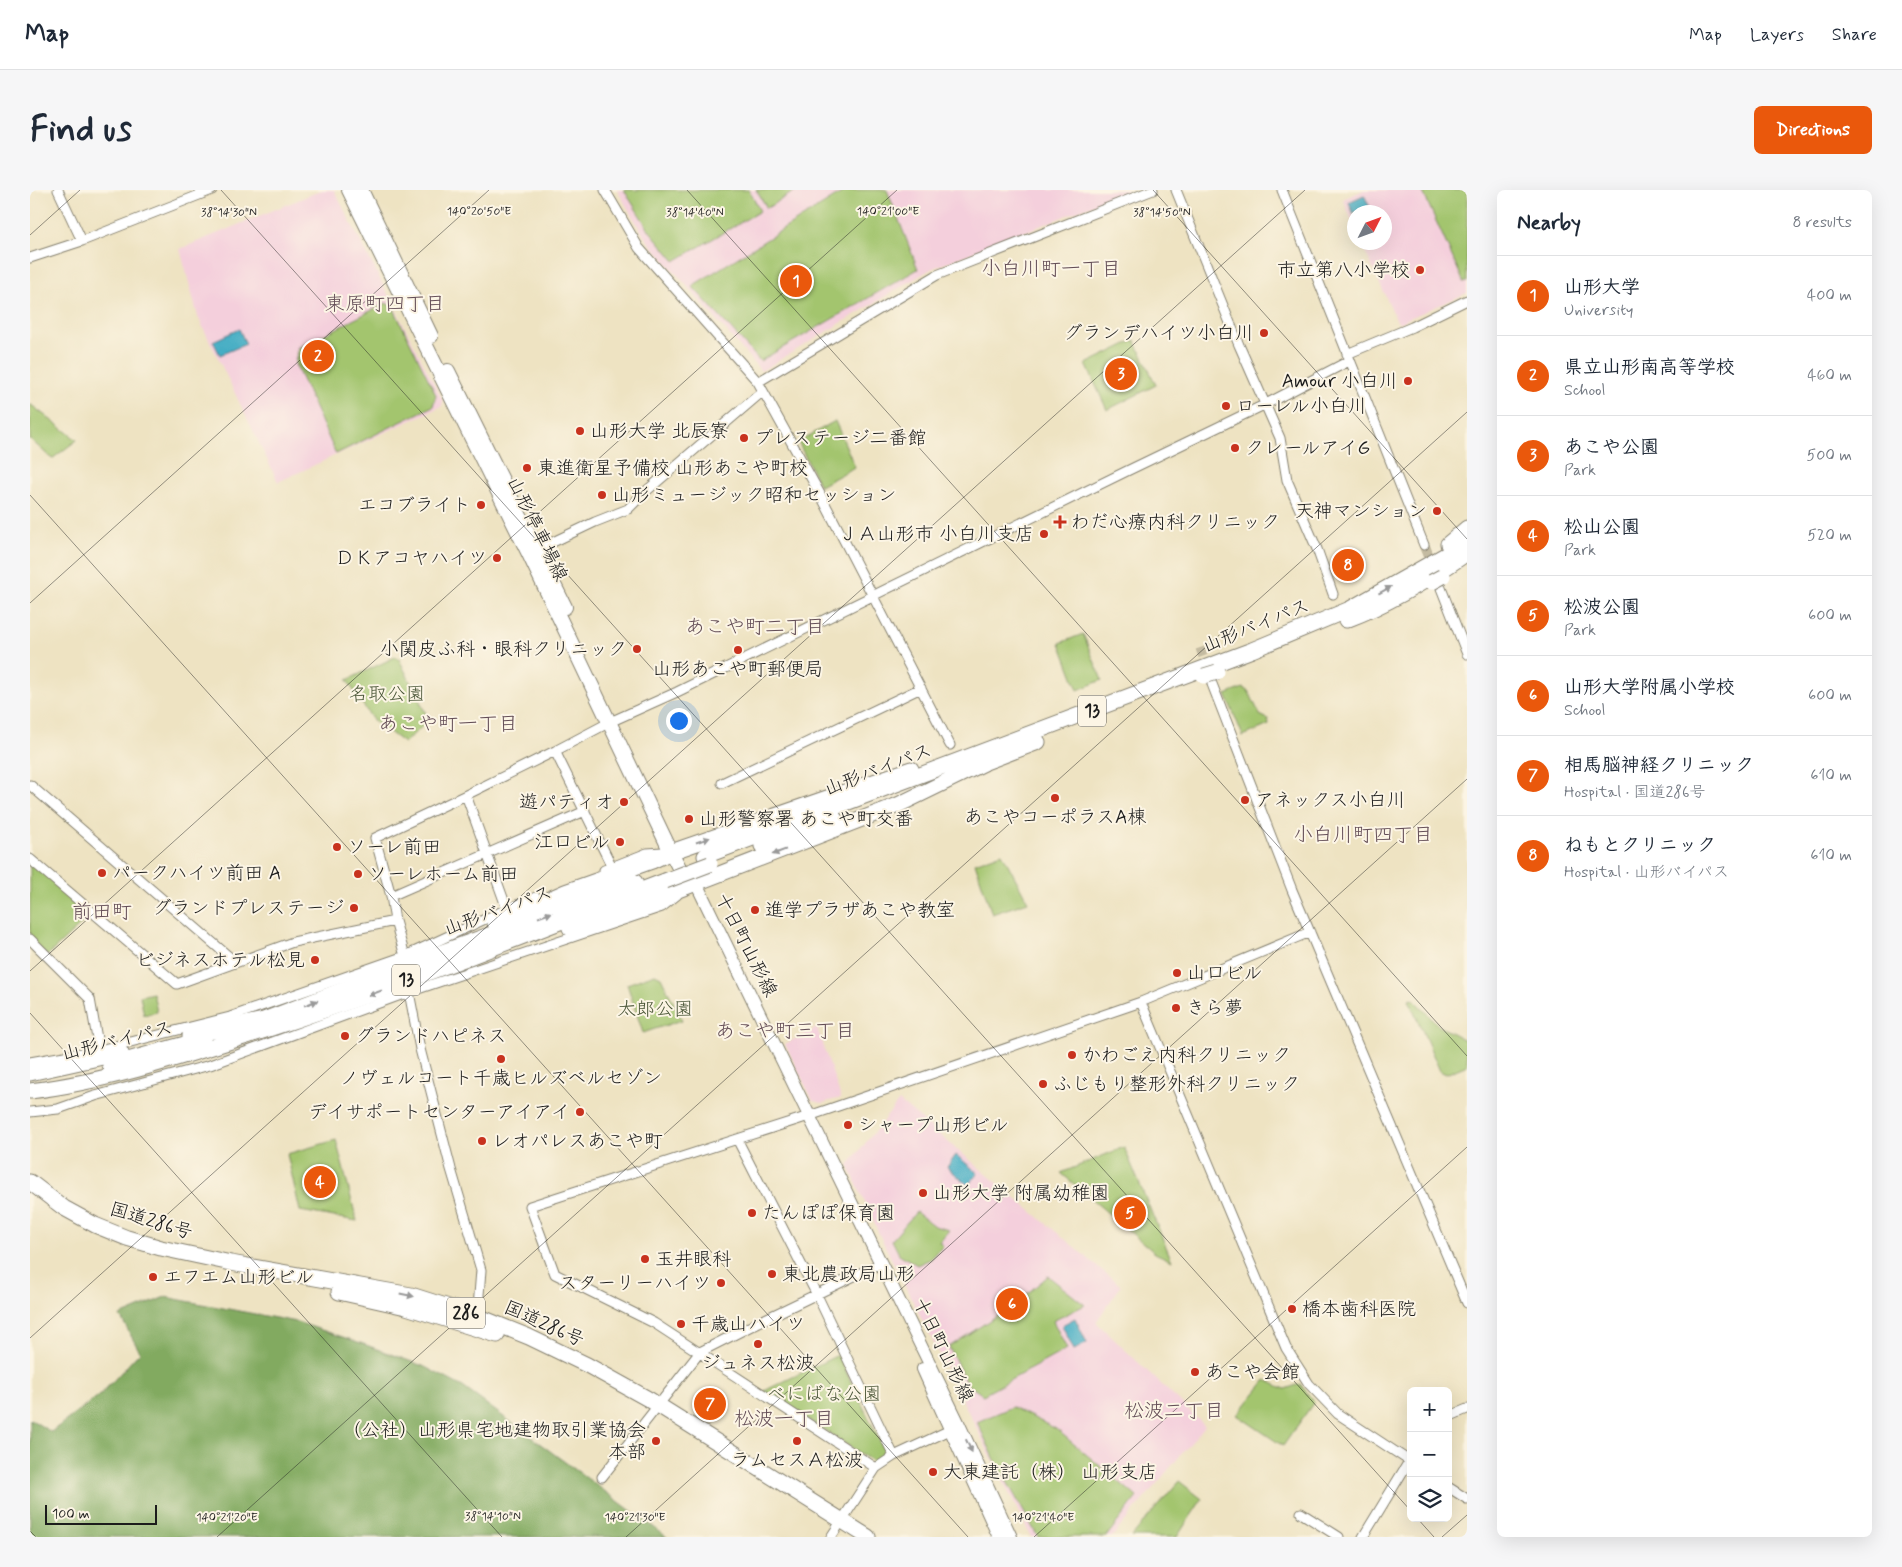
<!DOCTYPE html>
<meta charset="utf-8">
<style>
:root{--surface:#fff;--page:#f6f6f7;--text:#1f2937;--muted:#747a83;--line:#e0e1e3;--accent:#ea580c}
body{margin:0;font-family:Mynerve,"Klee One",sans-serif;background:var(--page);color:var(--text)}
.controls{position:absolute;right:15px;bottom:15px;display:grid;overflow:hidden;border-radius:8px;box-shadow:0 5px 20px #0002}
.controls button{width:45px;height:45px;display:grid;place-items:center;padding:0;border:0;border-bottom:1px solid var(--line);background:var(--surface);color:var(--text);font:25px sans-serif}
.compass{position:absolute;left:1317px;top:15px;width:45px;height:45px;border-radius:50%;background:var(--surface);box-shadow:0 5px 20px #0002;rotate:48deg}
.scale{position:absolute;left:15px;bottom:12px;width:112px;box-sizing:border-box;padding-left:5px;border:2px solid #1c1c1c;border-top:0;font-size:14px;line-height:18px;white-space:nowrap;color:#1c1c1c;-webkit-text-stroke:4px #fcf5e5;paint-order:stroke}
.you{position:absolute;left:648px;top:530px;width:18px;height:18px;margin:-12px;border:4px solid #fff;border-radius:50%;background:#1a73e8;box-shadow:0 0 0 8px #1a73e833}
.badge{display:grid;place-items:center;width:32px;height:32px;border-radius:50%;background:var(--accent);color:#fff;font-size:16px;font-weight:700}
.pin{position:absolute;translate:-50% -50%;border:2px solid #fff;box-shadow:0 1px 5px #0006}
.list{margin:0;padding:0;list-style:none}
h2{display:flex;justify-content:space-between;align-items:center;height:65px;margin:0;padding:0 20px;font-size:21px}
h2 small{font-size:16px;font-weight:400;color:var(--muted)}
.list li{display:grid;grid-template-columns:32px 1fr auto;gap:15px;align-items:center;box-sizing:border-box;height:80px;padding:0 20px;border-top:1px solid var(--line)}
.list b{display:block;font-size:19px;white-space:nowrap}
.list p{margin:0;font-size:16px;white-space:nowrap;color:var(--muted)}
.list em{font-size:16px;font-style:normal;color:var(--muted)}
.icon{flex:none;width:28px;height:28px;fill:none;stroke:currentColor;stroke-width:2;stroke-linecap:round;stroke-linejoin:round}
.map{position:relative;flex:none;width:1437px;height:1347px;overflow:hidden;border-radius:8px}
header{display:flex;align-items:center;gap:30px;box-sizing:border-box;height:70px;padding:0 25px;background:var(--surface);border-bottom:1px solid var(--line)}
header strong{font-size:24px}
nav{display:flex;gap:28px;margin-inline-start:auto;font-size:18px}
.intro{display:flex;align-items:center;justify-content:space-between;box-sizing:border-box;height:120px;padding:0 30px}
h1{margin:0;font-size:35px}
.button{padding:12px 22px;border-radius:8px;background:var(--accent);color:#fff;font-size:18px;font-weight:700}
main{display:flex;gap:30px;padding:0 30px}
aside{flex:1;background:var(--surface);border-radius:8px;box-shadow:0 5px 20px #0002}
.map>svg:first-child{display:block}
.built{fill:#f4cfdc}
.green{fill:#a3c56e;stroke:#607045}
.forest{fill:#82aa61;stroke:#4f633e}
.water{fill:#45adc4;stroke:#306470}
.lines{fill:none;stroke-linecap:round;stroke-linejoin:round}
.minor-tunnel{stroke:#c4bba1;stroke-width:9;stroke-dasharray:9 4.5;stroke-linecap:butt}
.tertiary-tunnel{stroke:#c4bba1;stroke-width:11;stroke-dasharray:11 5.5;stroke-linecap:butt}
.minor-casing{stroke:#85806f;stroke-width:11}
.secondary-casing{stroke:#85806f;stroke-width:14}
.primary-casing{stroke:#85806f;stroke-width:16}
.trunk-casing{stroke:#85806f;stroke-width:17}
.minor{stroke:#fff;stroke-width:9}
.secondary{stroke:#fff;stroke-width:12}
.primary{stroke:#fff;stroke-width:14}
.trunk{stroke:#fff;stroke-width:15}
.trunk-bridge-casing{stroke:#85806f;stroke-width:17;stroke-linecap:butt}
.trunk-bridge{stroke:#fff;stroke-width:15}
.oneway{fill:#999}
.ticks{fill:none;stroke:#1c1c1c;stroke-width:1;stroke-opacity:0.45}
.poi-dot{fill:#c8321e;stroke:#fcf5e5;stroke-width:2}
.labels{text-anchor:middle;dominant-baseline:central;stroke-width:4;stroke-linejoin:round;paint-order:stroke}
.shield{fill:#fcf5e5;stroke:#5f5d58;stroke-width:1}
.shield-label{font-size:18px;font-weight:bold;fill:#1c1c1c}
.poi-label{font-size:19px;fill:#1c1c1c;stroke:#fcf5e5;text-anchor:start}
.street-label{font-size:19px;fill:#1c1c1c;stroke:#fcf5e5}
.park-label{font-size:19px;fill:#4b5739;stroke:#fcf5e5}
.neighbourhood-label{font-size:20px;fill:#644e57;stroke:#fcf5e5}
.ticks-label{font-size:12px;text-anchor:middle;fill:#1c1c1c;stroke:#fcf5e5;stroke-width:4;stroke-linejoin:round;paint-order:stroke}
</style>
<header>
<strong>Map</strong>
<nav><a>Map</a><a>Layers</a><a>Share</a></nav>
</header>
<div class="intro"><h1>Find us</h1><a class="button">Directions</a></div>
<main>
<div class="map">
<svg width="1437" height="1347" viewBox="0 0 1437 1347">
<rect width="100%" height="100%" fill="#fcf5e5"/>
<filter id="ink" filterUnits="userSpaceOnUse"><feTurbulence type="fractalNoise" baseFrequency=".02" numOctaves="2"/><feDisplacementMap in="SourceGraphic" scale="10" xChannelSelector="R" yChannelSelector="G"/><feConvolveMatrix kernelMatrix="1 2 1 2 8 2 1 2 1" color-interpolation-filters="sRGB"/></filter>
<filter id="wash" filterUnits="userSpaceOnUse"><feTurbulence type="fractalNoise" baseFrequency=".0096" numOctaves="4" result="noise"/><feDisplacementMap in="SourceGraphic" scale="20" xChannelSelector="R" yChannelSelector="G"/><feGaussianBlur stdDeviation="1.12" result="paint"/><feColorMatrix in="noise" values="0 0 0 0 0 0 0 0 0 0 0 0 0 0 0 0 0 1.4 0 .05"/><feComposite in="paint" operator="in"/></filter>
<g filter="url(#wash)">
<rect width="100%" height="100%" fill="#eee3c2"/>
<path class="built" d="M292 0H304L413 211 412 216 248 292 168 127 150 59Z
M587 0H1101L901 79 731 181 616 49Z
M1334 0H1437V103L1368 133 1331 53 1354 52V22H1324V36L1313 9Z
M787 838 811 908 792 913 783 911 755 854Z
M869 911 1091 1096 1066 1132 1175 1236 1082 1347H1001L849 1044 818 975Z"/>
<path class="green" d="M594 0H719L730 21 645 71 619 40Z
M726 0H767L737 18Z
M816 0H857L888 79 730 171 662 96Z
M1392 0H1437V92L1434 93Z
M356 113 363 117 406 205 403 216 306 264 265 174 268 158Z
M1105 150 1126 195 1077 220 1056 174Z
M0 214 47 250 22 269 0 249Z
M805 231 825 277 790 296 768 252Z
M1053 444 1072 490 1048 500 1030 453Z
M365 467 369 469 399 530 374 553 342 529 317 490Z
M1213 498 1219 502 1230 525 1238 529 1239 535 1213 546 1196 505Z
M972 663 998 712 962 724 945 673Z
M0 669 63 723 17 766 0 749Z
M625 784 631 787 652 830 613 843 597 794Z
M123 803 127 822 114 825 110 806Z
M1383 809 1409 836 1437 851V875L1416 884 1410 881 1379 810Z
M306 950 327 1031 270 1021 257 964Z
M1094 957 1142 1071 1125 1063 1031 983Z
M886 1022 904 1036 919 1040 909 1052 913 1056 901 1069 887 1075 869 1064 862 1050Z
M1018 1086 1055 1115 1023 1131 1037 1159 953 1205 937 1194 919 1157 986 1113Z
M808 1165 857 1266 845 1273 734 1201Z
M1236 1190 1255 1199 1270 1194 1284 1212 1253 1256 1207 1225Z
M982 1217 1026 1239 1107 1307 1076 1347H1008L966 1272 947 1232Z
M1149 1291 1172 1309 1147 1347H1101Z"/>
<path class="forest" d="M135 1107 267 1132 328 1152 393 1176 433 1197 637 1347H0V1229L21 1242 71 1204 110 1162 90 1126Z"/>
<path class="water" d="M1334 5 1342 22H1324V25L1319 12Z
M209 139 216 154 190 165 183 151Z
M926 965 948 983 938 995 917 977Z
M1045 1128 1057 1153 1044 1160 1032 1135Z"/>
</g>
<g filter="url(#ink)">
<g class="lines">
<path class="minor-tunnel" d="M1170 458 1178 482"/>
<path class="tertiary-tunnel" d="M1394 355 1404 380"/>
<g class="minor-casing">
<path id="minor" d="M28 0 52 51
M575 0 609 58 728 192 790 304 920 555
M1146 0 1209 155 1250 248 1257 290 1287 359 1303 404
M1252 0 1394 355
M0 68 52 51 182 0
M1317 164 1382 137 1437 110
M728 192 907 85 1123 0
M502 362 565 332 598 319 614 303 733 201
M1411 398 1437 464
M1182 494 1262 700 1437 1113
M525 561 582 677
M692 593 891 498
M0 595 205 772
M436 605 477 719
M0 669 147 794 263 752 365 731
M574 680 617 663 633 662
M361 706 555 621
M0 749 60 809 69 860
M375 766 365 731 361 706 345 648 436 605 525 561 580 532 647 502 1099 280 1236 214 1319 171
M379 802 390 859 421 979 451 1080 447 1130
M1111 812 1256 1158 1279 1194 1308 1224 1381 1272
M0 872 69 860 200 827 375 766 477 719 506 707
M0 922 28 919 65 906 180 875 379 802 632 717 647 705
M707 949 787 1105 864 1266
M1418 1227 1437 1219
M846 1278 624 1133 525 1084 500 1016 779 926 1111 812 1280 742
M572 1287 670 1162 731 1131 845 1076
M1418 1297 1437 1309
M1271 1323 1309 1347
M801 1347 846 1278 864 1266 920 1240
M1333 1347 1381 1268"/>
</g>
<g class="secondary-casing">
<path id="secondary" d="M666 693 927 1230 981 1347
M893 1179 969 1347"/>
</g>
<g class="primary-casing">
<path id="primary" d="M319 0 499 364 641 662 657 693
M331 0 401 146
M418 181 535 417"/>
</g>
<g class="trunk-casing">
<path id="trunk" d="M1418 354 1437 338
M1316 430C1358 414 1397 391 1434 365
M945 576 1008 552
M732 656 805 629
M675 666 1222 460 1320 419 1426 359 1437 351
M465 733 535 702 622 671 641 662 881 579
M540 738 630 707 868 615 954 573
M231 831 404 765 605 692
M160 846 238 829
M80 875 173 849
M0 883 91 863
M0 901C75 892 148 868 220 845 361 800 497 744 635 691
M0 992 34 1018 65 1035 97 1048 131 1058 201 1073 381 1105 447 1126 499 1147 557 1175 620 1210 838 1347
M309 1102 376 1117 467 1145"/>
</g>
<use href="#minor" class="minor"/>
<use href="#secondary" class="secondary"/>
<use href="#primary" class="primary"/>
<use href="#trunk" class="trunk"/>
<g class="trunk-bridge-casing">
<path id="trunk-bridge" d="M1402 392 1413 386
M1174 486 1187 482
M635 691 680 674"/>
</g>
<use href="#trunk-bridge" class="trunk-bridge"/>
</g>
<defs><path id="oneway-solid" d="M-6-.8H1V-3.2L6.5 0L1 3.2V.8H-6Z" transform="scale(1.25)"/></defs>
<g class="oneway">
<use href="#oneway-solid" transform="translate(1355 400) rotate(-29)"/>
<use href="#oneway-solid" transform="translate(673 650) rotate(-19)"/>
<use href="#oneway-solid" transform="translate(749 662) rotate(159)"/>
<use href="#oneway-solid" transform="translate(515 725) rotate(-20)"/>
<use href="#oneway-solid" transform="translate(345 803) rotate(159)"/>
<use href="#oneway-solid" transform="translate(281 813) rotate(-21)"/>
<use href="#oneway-solid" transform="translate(377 1105) rotate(12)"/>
<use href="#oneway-solid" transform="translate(939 1256) rotate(65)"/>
</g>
</g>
<path class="ticks" d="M191 0 1381 1321M657 0 1437 866M1123 0 1437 349M0 45 50 0M0 305 938 1347M0 413 459 0M0 781 867 0M0 823 472 1347M0 1148 1275 0M1387 1328 1404 1347M0 1341 6 1347M187 1347 1437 222M596 1347 1437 589M1004 1347 1437 957M1412 1347 1437 1325"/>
<g class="poi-dot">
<circle cx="1390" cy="80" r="5"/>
<circle cx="1234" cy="143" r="5"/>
<circle cx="1378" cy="191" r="5"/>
<circle cx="1196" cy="216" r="5"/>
<circle cx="550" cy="241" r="5"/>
<circle cx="714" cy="248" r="5"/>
<circle cx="1205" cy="258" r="5"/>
<circle cx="497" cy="278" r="5"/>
<circle cx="572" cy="305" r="5"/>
<circle cx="451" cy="315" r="5"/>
<circle cx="1407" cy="321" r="5"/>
<path d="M1027.5 324.5h5v5h5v5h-5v5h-5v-5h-5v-5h5z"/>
<circle cx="1014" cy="344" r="5"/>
<circle cx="467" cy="368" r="5"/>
<circle cx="607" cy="459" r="5"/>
<circle cx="708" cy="460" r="5"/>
<circle cx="1025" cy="608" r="5"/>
<circle cx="1215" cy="610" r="5"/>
<circle cx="594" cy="612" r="5"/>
<circle cx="659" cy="629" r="5"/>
<circle cx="590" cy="652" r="5"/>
<circle cx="307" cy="657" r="5"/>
<circle cx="72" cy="683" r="5"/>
<circle cx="328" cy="684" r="5"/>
<circle cx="324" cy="718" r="5"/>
<circle cx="725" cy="720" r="5"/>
<circle cx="285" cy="770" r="5"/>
<circle cx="1147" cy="783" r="5"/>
<circle cx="1146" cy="818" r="5"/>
<circle cx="315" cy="846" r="5"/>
<circle cx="1042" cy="865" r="5"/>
<circle cx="471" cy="869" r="5"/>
<circle cx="1013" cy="894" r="5"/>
<circle cx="550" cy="922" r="5"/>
<circle cx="818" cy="935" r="5"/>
<circle cx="452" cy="951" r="5"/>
<circle cx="893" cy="1003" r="5"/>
<circle cx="722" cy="1023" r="5"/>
<circle cx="615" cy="1069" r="5"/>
<circle cx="742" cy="1084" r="5"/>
<circle cx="123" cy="1087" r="5"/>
<circle cx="691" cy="1093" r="5"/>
<circle cx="1262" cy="1119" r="5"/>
<circle cx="651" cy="1134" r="5"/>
<circle cx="728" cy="1154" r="5"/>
<circle cx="1165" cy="1182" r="5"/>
<circle cx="626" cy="1251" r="5"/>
<circle cx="767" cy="1251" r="5"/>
<circle cx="903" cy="1282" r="5"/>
</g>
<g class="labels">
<g class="shield">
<rect x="1048" y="505.5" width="28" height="31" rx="4"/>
<rect x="362" y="774.5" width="28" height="31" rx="4"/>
<rect x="417" y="1107.5" width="38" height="31" rx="4"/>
</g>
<g class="shield-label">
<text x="1062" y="521">13</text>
<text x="376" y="790">13</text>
<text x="436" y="1123">286</text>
</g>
<g class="poi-label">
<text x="1380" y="80" text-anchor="end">市立第八小学校</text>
<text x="1224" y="143" text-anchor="end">グランデハイツ小白川</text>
<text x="1368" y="191" text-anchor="end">Amour 小白川</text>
<text x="1206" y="216">ローレル小白川</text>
<text x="560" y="241">山形大学 北辰寮</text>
<text x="724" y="248">プレステージ二番館</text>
<text x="1215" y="258">クレールアイG</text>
<text x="507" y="278">東進衛星予備校 山形あこや町校</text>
<text x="582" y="305">山形ミュージック昭和セッション</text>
<text x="441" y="315" text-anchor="end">エコブライト</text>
<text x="1397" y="321" text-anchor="end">天神マンション</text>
<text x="1041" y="332">わだ心療内科クリニック</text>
<text x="1004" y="344" text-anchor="end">ＪＡ山形市 小白川支店</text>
<text x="457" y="368" text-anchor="end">ＤＫアコヤハイツ</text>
<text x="597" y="459" text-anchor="end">小関皮ふ科・眼科クリニック</text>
<text x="708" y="479" text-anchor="middle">山形あこや町郵便局</text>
<text x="1225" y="610">アネックス小白川</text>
<text x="584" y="612" text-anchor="end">遊パティオ</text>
<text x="1025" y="627" text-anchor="middle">あこやコーポラスA棟</text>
<text x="669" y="629">山形警察署 あこや町交番</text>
<text x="580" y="652" text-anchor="end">江口ビル</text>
<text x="317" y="657">ソーレ前田</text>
<text x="82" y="683">パークハイツ前田 A</text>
<text x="338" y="684">ソーレホーム前田</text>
<text x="314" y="718" text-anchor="end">グランドプレステージ</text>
<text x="735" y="720">進学プラザあこや教室</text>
<text x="275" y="770" text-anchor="end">ビジネスホテル松見</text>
<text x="1157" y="783">山口ビル</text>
<text x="1156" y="818">きら夢</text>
<text x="325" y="846">グランドハピネス</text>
<text x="1052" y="865">かわごえ内科クリニック</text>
<text x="471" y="888" text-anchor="middle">ノヴェルコート千歳ヒルズベルセゾン</text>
<text x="1023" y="894">ふじもり整形外科クリニック</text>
<text x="540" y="922" text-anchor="end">デイサポートセンターアイアイ</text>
<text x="828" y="935">シャープ山形ビル</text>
<text x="462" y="951">レオパレスあこや町</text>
<text x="903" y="1003">山形大学 附属幼稚園</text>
<text x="732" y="1023">たんぽぽ保育園</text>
<text x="625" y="1069">玉井眼科</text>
<text x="752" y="1084">東北農政局山形</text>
<text x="133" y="1087">エフエム山形ビル</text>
<text x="681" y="1093" text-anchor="end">スターリーハイツ</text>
<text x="1272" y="1119">橋本歯科医院</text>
<text x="661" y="1134">千歳山ハイツ</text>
<text x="728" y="1173" text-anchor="middle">ジュネス松波</text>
<text x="1175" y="1182">あこや会館</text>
<text x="616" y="1240" text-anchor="end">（公社）山形県宅地建物取引業協会<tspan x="616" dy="22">本部</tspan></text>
<text x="767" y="1270" text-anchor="middle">ラムセスＡ松波</text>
<text x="913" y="1282">大東建託（株） 山形支店</text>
</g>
<g class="street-label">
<text transform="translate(507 339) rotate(64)">山形停車場線</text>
<text transform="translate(1226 436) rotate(-22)">山形バイパス</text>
<text transform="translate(848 580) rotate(-21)">山形バイパス</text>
<text transform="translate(468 721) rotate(-20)">山形バイパス</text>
<text transform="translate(716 755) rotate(63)">十日町山形線</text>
<text transform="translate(87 851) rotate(-14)">山形バイパス</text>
<text transform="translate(121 1031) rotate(17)">国道286号</text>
<text transform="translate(514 1134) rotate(24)">国道286号</text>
<text transform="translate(913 1160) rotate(64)">十日町山形線</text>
</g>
<g class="park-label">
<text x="357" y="504">名取公園</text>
<text x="625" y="819">太郎公園</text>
<text x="794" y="1204">べにばな公園</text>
</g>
<g class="neighbourhood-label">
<text x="1021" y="79">小白川町一丁目</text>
<text x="355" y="114">東原町四丁目</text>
<text x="725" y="437">あこや町二丁目</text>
<text x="418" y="534">あこや町一丁目</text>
<text x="1333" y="645">小白川町四丁目</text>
<text x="72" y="722">前田町</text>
<text x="755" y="841">あこや町三丁目</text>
<text x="1144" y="1221">松波二丁目</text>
<text x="754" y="1229">松波一丁目</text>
</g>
</g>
<g class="ticks-label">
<text x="449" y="25">140°20'50"E</text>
<text x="858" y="25">140°21'00"E</text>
<text x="199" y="26">38°14'30"N</text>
<text x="665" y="26">38°14'40"N</text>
<text x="1132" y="26">38°14'50"N</text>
<text x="463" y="1330">38°14'10"N</text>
<text x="197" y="1331">140°21'20"E</text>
<text x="605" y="1331">140°21'30"E</text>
<text x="1013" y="1331">140°21'40"E</text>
</g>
</svg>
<div class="controls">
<button>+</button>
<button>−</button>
<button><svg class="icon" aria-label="layers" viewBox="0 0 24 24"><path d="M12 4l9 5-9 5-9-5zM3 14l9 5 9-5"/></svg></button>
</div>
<svg class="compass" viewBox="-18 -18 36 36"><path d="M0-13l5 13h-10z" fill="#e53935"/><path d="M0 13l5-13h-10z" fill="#747a83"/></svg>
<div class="scale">100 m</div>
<div class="you"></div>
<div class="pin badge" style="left:766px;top:91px">1</div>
<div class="pin badge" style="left:288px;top:166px">2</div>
<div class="pin badge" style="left:1091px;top:184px">3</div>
<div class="pin badge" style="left:290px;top:992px">4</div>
<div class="pin badge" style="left:1100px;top:1023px">5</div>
<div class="pin badge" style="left:982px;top:1114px">6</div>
<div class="pin badge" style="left:680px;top:1214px">7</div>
<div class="pin badge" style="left:1318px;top:375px">8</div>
</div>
<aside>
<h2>Nearby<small>8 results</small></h2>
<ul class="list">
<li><span class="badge">1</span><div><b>山形大学</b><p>University</p></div><em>400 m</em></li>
<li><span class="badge">2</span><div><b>県立山形南高等学校</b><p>School</p></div><em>460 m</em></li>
<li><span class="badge">3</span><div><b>あこや公園</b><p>Park</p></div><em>500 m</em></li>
<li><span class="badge">4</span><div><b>松山公園</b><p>Park</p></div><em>520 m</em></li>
<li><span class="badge">5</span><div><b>松波公園</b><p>Park</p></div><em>600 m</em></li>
<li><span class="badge">6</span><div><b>山形大学附属小学校</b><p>School</p></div><em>600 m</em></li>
<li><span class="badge">7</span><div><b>相馬脳神経クリニック</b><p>Hospital · 国道286号</p></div><em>610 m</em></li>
<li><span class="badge">8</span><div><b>ねもとクリニック</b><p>Hospital · 山形バイパス</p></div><em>610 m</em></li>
</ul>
</aside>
</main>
